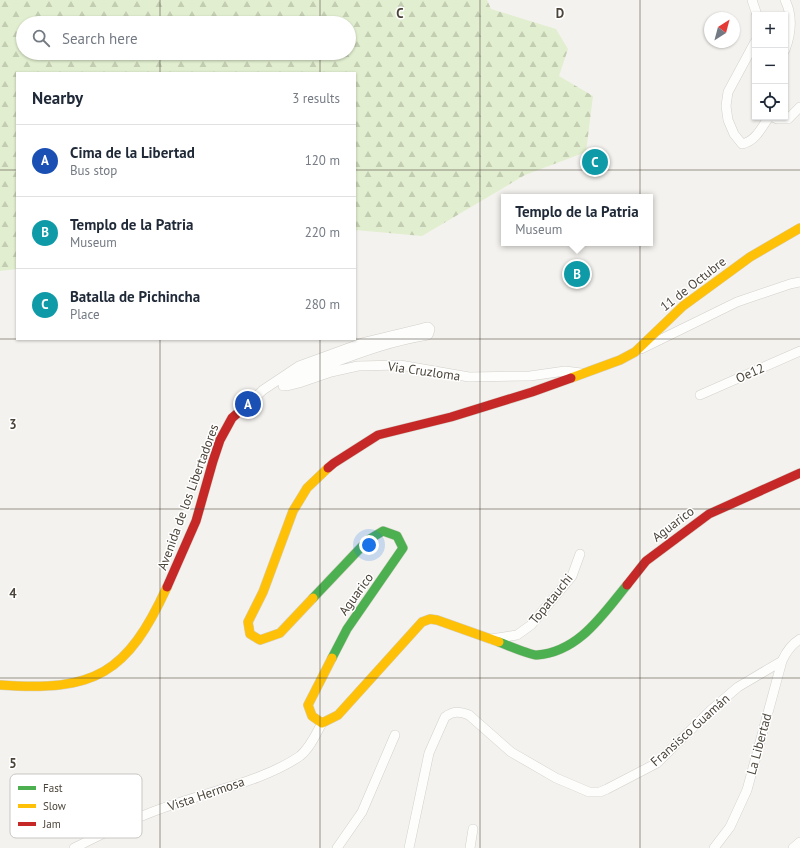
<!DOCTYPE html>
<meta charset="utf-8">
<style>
:root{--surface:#fff;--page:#f6f6f7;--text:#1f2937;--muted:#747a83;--line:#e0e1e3;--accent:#1a73e8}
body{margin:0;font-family:"PT Sans",sans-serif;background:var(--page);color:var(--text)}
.controls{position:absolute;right:12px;top:12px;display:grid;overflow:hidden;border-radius:0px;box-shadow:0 1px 3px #0004}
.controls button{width:36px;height:36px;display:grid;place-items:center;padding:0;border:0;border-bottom:1px solid var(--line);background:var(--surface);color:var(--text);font:20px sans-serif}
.compass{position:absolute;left:704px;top:12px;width:36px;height:36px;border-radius:50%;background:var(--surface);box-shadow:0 1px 3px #0004;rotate:36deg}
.you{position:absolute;left:369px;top:545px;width:14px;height:14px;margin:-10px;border:3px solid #fff;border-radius:50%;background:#1a73e8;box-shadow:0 0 0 6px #1a73e833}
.badge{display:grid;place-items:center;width:26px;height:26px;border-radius:50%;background:var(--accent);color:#fff;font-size:13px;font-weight:700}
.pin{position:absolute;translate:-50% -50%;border:2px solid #fff;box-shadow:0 1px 4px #0006}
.popup{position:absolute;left:501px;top:194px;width:152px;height:52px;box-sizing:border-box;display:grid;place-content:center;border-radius:0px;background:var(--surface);filter:drop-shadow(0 1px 3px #0005);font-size:13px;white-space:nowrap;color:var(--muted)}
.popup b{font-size:15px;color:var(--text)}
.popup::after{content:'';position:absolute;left:50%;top:100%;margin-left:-8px;border:8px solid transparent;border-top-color:var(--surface)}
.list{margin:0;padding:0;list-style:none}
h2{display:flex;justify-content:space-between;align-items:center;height:52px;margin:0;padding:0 16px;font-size:17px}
h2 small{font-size:13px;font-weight:400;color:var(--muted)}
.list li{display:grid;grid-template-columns:26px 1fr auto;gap:12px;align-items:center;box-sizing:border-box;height:72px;padding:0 16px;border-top:1px solid var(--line)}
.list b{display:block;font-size:15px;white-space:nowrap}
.list p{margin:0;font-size:13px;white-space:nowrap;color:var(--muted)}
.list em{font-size:13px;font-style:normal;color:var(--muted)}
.icon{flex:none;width:22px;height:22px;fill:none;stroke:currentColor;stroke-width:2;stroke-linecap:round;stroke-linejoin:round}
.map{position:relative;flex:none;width:800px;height:848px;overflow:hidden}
.search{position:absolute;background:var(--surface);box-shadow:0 1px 3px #0004;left:16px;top:16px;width:340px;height:44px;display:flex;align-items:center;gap:10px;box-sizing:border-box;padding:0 14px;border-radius:22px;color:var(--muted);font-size:15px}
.panel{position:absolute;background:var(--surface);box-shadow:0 1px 3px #0004;left:16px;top:72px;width:340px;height:268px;border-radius:0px}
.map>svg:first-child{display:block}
.forest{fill:url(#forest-firs);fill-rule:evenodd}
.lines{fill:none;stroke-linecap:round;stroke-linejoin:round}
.street-casing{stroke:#d2d0cb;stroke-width:10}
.fast-casing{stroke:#d3cfc5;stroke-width:10}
.slow-casing{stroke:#d3cfc5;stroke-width:10}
.jam-casing{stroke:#d3cfc5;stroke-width:10}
.street{stroke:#fdfdfc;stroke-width:9}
.fast{stroke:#4caf50;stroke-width:9}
.slow{stroke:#ffc107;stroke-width:9}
.jam{stroke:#c62828;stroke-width:9}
.grid{fill:none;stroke:#4b4439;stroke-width:1;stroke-opacity:0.55}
.labels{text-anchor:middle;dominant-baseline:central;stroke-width:3;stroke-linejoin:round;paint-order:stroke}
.street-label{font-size:13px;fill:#4b4439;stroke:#fff}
.key{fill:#fff;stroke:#c9c7c4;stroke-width:1}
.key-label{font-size:11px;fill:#4b4439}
.grid-label{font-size:13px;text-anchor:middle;font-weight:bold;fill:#4b4439;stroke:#fff;stroke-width:3;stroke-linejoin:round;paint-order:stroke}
</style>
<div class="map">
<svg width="800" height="848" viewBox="0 0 800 848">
<defs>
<pattern id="forest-firs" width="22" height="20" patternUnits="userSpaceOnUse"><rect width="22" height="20" fill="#e1eecf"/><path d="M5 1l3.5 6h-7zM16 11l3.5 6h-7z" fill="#c3cdb2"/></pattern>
</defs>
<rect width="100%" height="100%" fill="#f4f2ee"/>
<path class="forest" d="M0 0H487L491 9 556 29 568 49 559 76 593 96 586 152 525 175 422 236 355 230V73H17V269L0 271ZM23 23H349V53H23Z"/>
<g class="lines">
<g class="street-casing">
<path id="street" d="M752 0 757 15
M755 42 728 92 726 106 728 120 734 134 742 144C756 141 761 128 769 117
M785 50C791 34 793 16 785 0
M773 117 777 119H788L800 107
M641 349 737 302 790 284 800 282
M287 386 299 383 331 372 358 366 400 365 469 377 530 376 565 371 581 373
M700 395 800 351
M248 404 263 390 299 366 365 342 423 328 428 327 430 329 429 333 428 335C392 341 364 351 330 364 314 369 295 374 283 386
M491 639 517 635 531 625 572 576 580 554
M74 848C108 831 142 814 178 803 216 790 267 779 300 756 310 748 316 734 322 723
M337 848 362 812 395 735
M409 848 429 753 445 717C453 711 459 711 469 715L511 752 556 778 589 792H600L607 789 657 763 711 710 738 687 782 661
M470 848 473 829
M714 848 730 827 747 790 782 661C786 652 792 644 800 639
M793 848 800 842"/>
</g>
<g class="fast-casing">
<path id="fast" d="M313 598 368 540 383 531 397 536 403 548 347 629 332 658
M499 642C507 645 530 655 537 655 579 652 603 614 627 585"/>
</g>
<g class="slow-casing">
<path id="slow" d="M571 378 620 360 635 352 683 306 750 257 800 228
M313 598 280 633 260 640 250 634 248 622 263 592 293 511 307 488 328 468
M332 658 308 705 312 716 322 723 338 715 422 622 430 619 437 620 499 642
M0 685C95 692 127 674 167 587"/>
</g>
<g class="jam-casing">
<path id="jam" d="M328 468 334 463 378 435 451 417 532 392 571 378
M627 585 646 561 709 514 800 473
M167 587 196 521 213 461 220 440 232 418 248 404"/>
</g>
<use href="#street" class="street"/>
<use href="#fast" class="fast"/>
<use href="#slow" class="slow"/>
<use href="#jam" class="jam"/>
</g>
<path class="grid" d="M160 0V23M320 0V23M480 0V848M640 0V848M160 53V73M320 53V73M0 170H17M355 170H800M0 339H800M160 339V848M320 339V848M0 509H800M0 678H800"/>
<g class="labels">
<g class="street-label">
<text transform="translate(693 284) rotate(-38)">11 de Octubre</text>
<text transform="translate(424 371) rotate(8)">Via Cruzloma</text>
<text transform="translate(750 373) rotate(-24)">Oe12</text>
<text transform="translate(188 497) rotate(-70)">Avenida de los Libertadores</text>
<text transform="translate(673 524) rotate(-37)">Aguarico</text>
<text transform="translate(356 594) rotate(-54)">Aguarico</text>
<text transform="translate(551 599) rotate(-51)">Topatauchi</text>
<text transform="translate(690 730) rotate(-42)">Fransisco Guamán</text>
<text transform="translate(759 744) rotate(-75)">La Libertad</text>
<text transform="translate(206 794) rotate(-19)">Vista Hermosa</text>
</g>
</g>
<rect x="10" y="774" width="132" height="64" rx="6" class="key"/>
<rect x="18" y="786" width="18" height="4" fill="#4caf50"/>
<rect x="18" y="804" width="18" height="4" fill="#ffc107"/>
<rect x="18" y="822" width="18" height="4" fill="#c62828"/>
<g class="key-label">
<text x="43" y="792">Fast</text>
<text x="43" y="810">Slow</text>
<text x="43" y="828">Jam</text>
</g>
<g class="grid-label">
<text x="400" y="18">C</text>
<text x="560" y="18">D</text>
<text x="13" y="429">3</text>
<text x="13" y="598">4</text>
<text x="13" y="768">5</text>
</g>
</svg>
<div class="controls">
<button>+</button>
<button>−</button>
<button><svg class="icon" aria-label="locate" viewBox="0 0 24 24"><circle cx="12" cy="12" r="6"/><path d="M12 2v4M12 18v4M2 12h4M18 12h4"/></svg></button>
</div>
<svg class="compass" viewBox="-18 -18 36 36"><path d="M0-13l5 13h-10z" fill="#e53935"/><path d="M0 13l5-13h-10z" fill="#747a83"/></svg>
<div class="you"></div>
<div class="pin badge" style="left:248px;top:404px;background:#1a4fb4">A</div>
<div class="pin badge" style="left:577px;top:274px;background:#0f9aa8">B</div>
<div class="popup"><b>Templo de la Patria</b>Museum</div>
<div class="pin badge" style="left:595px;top:162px;background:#0f9aa8">C</div>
<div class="search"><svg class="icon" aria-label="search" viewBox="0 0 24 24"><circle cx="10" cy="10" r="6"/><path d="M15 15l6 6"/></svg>Search here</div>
<section class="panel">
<h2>Nearby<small>3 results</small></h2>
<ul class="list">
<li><span class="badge" style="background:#1a4fb4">A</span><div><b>Cima de la Libertad</b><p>Bus stop</p></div><em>120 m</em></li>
<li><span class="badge" style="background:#0f9aa8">B</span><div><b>Templo de la Patria</b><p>Museum</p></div><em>220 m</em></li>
<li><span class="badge" style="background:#0f9aa8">C</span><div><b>Batalla de Pichincha</b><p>Place</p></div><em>280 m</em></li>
</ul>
</section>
</div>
